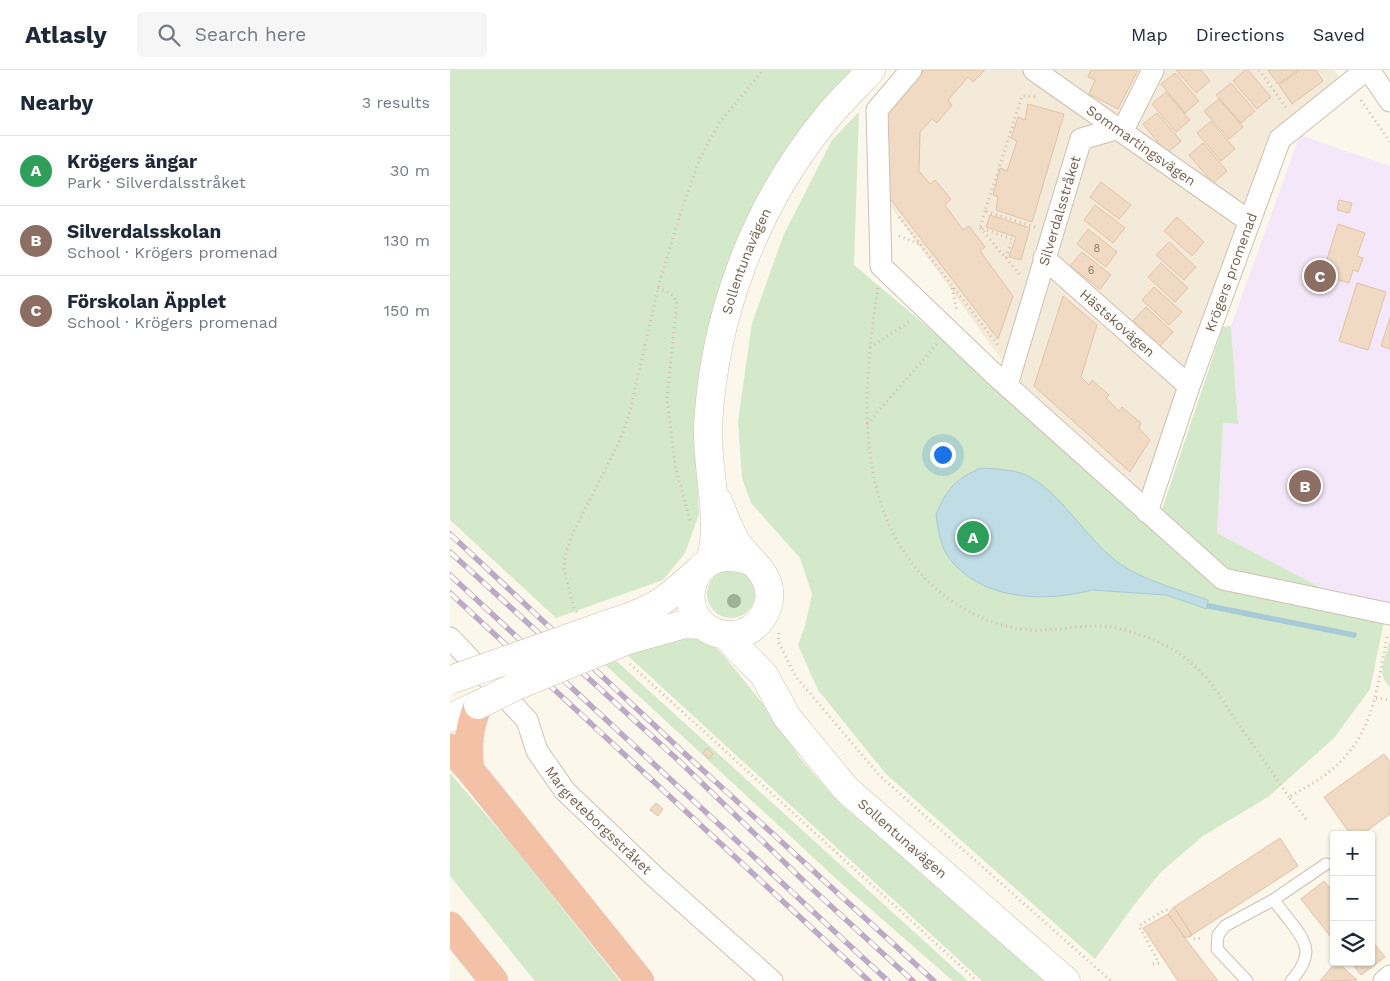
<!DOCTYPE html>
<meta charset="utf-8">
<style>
:root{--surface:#fff;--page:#f6f6f7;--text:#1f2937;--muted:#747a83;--line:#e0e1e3;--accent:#755246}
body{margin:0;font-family:"Work Sans",sans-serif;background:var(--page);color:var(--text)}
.controls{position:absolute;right:15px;bottom:15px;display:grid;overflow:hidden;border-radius:5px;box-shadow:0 1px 4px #0004}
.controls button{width:45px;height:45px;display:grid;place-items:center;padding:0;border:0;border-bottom:1px solid var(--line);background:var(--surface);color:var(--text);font:25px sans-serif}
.you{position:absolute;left:492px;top:384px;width:18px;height:18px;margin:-12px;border:4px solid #fff;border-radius:50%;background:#1a73e8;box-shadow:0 0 0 8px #1a73e833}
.badge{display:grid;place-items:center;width:32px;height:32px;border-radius:50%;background:var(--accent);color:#fff;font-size:16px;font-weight:700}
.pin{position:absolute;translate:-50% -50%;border:2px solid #fff;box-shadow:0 1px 5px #0006}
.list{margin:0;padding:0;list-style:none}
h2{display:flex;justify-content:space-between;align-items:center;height:65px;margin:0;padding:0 20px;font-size:21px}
h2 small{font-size:16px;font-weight:400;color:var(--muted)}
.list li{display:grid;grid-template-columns:32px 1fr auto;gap:15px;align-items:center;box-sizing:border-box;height:70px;padding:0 20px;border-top:1px solid var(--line)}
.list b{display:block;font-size:19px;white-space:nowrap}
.list p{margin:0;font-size:16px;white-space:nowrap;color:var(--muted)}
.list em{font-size:16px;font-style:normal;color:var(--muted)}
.icon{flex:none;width:28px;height:28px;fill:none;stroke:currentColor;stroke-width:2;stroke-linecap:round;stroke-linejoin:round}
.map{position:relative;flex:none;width:940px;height:911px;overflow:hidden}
header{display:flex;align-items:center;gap:30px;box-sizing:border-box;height:70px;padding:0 25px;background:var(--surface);border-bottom:1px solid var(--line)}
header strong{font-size:24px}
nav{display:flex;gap:28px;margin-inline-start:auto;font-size:18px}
.search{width:350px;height:45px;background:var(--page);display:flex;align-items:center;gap:12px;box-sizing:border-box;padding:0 18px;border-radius:5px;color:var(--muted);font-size:19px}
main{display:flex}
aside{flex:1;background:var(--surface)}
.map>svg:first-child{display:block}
.residential{fill:#f3eada}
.education{fill:#f4e7f9}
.green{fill:#d3e9ca}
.water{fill:#c0dce5;stroke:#a7cad6}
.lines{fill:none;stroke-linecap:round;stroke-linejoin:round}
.stream{stroke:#a7cad6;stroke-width:5.5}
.building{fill:#f0dac4;stroke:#e2c2a5}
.lane-casing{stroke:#cec0b1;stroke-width:13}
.street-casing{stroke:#cec0b1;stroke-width:23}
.secondary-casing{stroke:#d0c1af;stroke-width:29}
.highway-casing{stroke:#d9d3ce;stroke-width:29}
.path{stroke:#d5bda7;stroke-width:3;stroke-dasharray:1 4;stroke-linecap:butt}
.lane{stroke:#fff;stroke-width:11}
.street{stroke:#fff;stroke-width:21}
.secondary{stroke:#fff;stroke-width:28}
.highway{stroke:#f2c1a6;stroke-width:28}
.rail-casing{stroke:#bca9c6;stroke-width:5.5}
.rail{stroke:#fefbf2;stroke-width:4;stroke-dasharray:11;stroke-linecap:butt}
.secondary-bridge-casing{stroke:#d0c1af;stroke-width:29;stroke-linecap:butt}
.secondary-bridge{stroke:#fff;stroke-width:28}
.tree{fill:#9eb391}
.labels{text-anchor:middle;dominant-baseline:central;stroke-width:4;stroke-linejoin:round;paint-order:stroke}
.number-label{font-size:11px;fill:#947f6c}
.street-label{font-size:14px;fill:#76614f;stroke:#fefbf2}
</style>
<header>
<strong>Atlasly</strong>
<div class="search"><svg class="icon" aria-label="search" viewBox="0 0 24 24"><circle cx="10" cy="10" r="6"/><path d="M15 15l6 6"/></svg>Search here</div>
<nav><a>Map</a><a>Directions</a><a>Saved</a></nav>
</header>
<main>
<aside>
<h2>Nearby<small>3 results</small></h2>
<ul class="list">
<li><span class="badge" style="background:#2e9e5b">A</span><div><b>Krögers ängar</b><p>Park · Silverdalsstråket</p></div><em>30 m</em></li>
<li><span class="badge" style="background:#8d6e63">B</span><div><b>Silverdalsskolan</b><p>School · Krögers promenad</p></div><em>130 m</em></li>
<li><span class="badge" style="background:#8d6e63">C</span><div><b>Förskolan Äpplet</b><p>School · Krögers promenad</p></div><em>150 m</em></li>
</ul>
</aside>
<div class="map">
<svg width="940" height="911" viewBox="0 0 940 911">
<rect width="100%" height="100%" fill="#fcf7eb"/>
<path class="residential" d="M467 0H884L892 11 820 66 692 428 580 329 433 126 437 35Z"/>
<path class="education" d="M850 65 940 96V538L881 523 767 463 773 353 788 354 781 256Z"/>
<path class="green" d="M0 0H406L320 112 246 390 249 444 235 483 213 510 106 548 0 450Z
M409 42 404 195 523 295 617 384 771 514 935 547 920 619 884 668 818 727 753 766 711 802 684 835 645 889 436 704 368 620 348 575 355 556 362 524 350 488 301 433 292 408 288 351 302 253 334 164 382 70Z
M781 256 788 354 773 353 767 463 881 523 774 501 712 439 773 257Z
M257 524a24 24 0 1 1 48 0a24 24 0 1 1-48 0Z
M227 566H247L262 574 275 587 313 634 350 688 388 732 598 911H532L177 585Z
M940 570V617C925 603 936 588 940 570Z
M163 588 518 911H503L393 815 151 591Z
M0 703 61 774 170 911H85L0 806Z"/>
<path class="water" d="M531 398C546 399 561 399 576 405 611 421 639 474 673 496 699 512 730 520 758 530L757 539 716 525 642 520C597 532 538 531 504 494 491 481 488 461 486 444 497 419 505 409 531 398Z"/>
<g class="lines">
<path class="stream" d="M759 536 904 565"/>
</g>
<path class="building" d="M474 0H535L523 12 518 7 498 30 502 35 487 53 482 49 470 62 469 101 480 114 485 110 501 129 495 135 513 160 519 156 535 177 530 181 563 226 548 269 435 122 438 38Z
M641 0H688L668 39 639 24 645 10 638 7Z
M726 0H751L760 11 746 23Z
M795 0H798L821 27 807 39 783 11Z
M818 0H848L828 14Z
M850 0H866L873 11 842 34 829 15Z
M725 3 749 31 735 43 711 14Z
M781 13 805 41 791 53 766 25Z
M716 22 740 50 726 62 702 34Z
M769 29 793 57 779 69 754 41Z
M578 34 614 44 582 152 546 140 548 127 543 125 550 98 557 101 567 71 561 68 568 47 575 50Z
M707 43 731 71 717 83 693 54Z
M761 51 785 79 771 91 747 63Z
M753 73 777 101 763 113 739 85Z
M651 112 681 135 669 149 640 127Z
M889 130 902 133 899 143 887 140Z
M645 135 675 158 663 173 634 150Z
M540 145 580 158 571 190 559 187 566 167 536 157Z
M727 147 754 172 742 186 714 161Z
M888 154 915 163 907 186 913 188 908 202 903 200 899 213 872 205Z
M638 159 667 182 656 197 627 174Z
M719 172 746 197 734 210 706 185Z
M632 182 661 205 650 219 620 196Z
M711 193 738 218 725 232 698 207Z
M907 213 936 222 918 280 889 271Z
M704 217 732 242 719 255 692 230Z
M613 226 647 255 631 307 639 315 642 310 659 325 656 328 669 341 672 337 691 353 689 358 700 370 680 402 584 316Z
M696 237 723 262 710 276 683 251Z
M940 248V279L931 276Z
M257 678 263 684 259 689 253 683Z
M934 684 940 692V744L911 765H901L874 727Z
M206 733 213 739 208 746 200 740Z
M830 768 848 796 742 865 724 837Z
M874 811 884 823V871L851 829Z
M724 837 742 865 735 868 718 844Z
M718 844 735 868 768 911H728L693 858Z
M921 870 935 887 911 905 901 892H921Z
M886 892H887L907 910 870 911Z"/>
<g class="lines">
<g class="lane-casing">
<path id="lane" d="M823 830C829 836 834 844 840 851 859 875 863 886 841 911
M797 911 767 879 768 865 775 856 823 830 876 794"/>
</g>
<g class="street-casing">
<g id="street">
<path d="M461 0 427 40 431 196 544 304 773 509 940 544"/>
<path id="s1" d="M584 0 799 151"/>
<path d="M919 0 940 31"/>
<path id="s2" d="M594 188 739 316"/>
<path id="s3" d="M557 315 631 69 666 59 676 54 703 0"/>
<path id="s4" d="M697 442 739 316 830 69 916 0"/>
<path id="s5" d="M0 568 77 650 87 681 115 721 204 806 322 911"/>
<path d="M934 911 940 906"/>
</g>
</g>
<g class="secondary-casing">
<g id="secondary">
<path d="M268 431C274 445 279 461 287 473 296 486 312 498 317 512 326 535 308 564 283 565 218 566 231 466 300 491"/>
<path id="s6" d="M260 491C273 453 256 397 258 356 264 245 305 136 375 50 389 32 406 17 421 0"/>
<path d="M164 552C206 539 216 530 248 501"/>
<path id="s7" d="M275 565 314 605 337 647 396 719 616 911"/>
<path d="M178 570 235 554 252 555"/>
<path d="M0 648 28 635"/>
</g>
</g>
<g class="highway-casing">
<path id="highway" d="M0 678 20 700 190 911
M20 700C17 676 19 657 28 635
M0 856 44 911"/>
</g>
<path class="path" d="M809 0 838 40
M911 30 940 72
M449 147 548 275
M585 157 535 141 572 26 587 27
M530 158 556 188 562 169 530 158 535 141
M449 166 469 174
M556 188 570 205
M208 218 220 223 227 231 217 328 225 395 240 451
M428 218C411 324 401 458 499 529 522 546 551 558 580 560 606 562 634 553 660 557 684 561 711 571 731 585 755 601 769 625 785 649 803 675 821 701 839 727
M502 218 507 241
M420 277 461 251
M417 354 487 274
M127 542 124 538 114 500 115 485 123 463 171 368 180 341 208 218 228 151 250 88 270 52 313 0
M329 563 328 571 346 607 430 706 661 911
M180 594 527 911
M926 628 940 630
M856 749 839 727C852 719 867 712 879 702 926 664 926 618 938 563
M740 866 743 869 753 868
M703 894 709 893 689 856 715 840H721"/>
<use href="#lane" class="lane"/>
<use href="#street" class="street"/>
<use href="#secondary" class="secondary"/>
<use href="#highway" class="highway"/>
<g class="rail-casing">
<path id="rail" d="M0 464 233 682 484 911
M0 482 228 690 359 816 463 911
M0 505 438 911
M0 523 419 911"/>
</g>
<use href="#rail" class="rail"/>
<g class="secondary-bridge-casing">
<path id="secondary-bridge" d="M0 610 164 552
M28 635 66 616 178 570"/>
</g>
<use href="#secondary-bridge" class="secondary-bridge"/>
</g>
<circle class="tree" cx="284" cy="531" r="7"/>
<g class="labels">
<g class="number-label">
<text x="647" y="178">8</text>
<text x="641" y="200">6</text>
</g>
<g class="street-label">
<text stroke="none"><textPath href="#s1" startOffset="131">Sommartingsvägen</textPath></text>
<text stroke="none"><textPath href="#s3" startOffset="182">Silverdalsstråket</textPath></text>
<text stroke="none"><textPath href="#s6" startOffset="306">Sollentunavägen</textPath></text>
<text stroke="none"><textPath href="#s4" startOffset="254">Krögers promenad</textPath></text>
<text stroke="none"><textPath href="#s2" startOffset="98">Hästskovägen</textPath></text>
<text stroke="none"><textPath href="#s5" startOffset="238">Margreteborgsstråket</textPath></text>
<text stroke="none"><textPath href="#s7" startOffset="272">Sollentunavägen</textPath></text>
</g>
</g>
</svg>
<div class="controls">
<button>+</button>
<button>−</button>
<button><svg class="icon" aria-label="layers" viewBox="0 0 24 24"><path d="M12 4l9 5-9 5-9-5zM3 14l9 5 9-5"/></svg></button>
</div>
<div class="you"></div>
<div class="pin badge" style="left:523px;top:467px;background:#2e9e5b">A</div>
<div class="pin badge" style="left:855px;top:416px;background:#8d6e63">B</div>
<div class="pin badge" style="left:870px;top:206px;background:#8d6e63">C</div>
</div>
</main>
